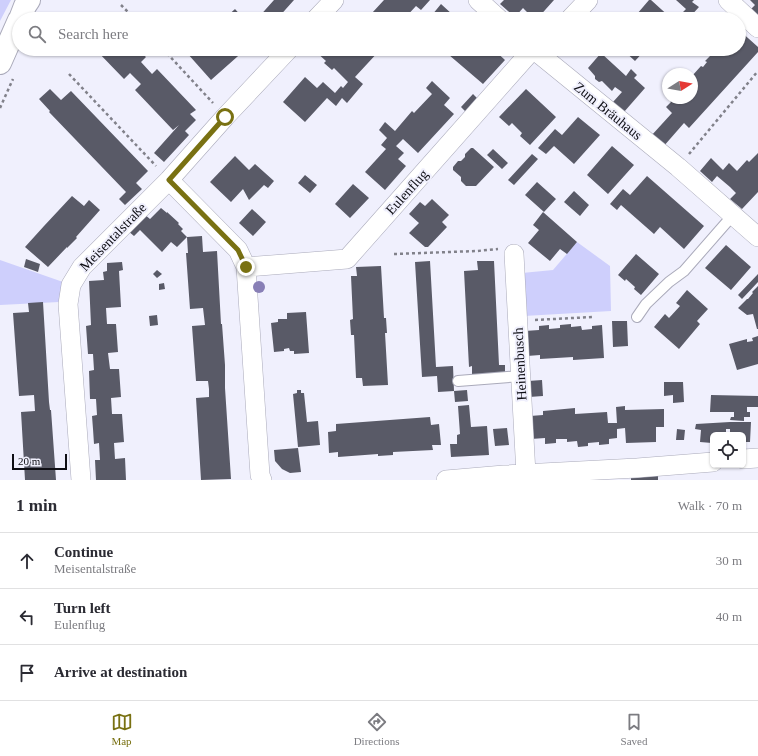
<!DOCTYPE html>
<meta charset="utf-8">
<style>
:root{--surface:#fff;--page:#f2f2f3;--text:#2b2b33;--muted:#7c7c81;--line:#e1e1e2;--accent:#797112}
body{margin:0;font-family:"Times New Roman",serif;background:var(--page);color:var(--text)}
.controls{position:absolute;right:12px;bottom:12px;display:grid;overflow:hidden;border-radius:6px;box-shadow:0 1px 3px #0004}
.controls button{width:36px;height:36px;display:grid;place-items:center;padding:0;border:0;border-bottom:1px solid var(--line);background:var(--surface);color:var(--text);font:20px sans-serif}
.compass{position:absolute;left:662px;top:68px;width:36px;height:36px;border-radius:50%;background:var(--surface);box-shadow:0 1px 3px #0004;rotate:79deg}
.scale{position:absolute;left:12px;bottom:10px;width:55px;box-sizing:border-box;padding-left:4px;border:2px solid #0f0f15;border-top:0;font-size:11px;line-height:14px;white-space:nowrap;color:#0f0f15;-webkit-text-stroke:3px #f0f0fd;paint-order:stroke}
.stop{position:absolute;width:12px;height:12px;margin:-9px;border:3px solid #797112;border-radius:50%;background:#fff}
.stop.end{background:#797112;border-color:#fff;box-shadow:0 1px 4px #0008}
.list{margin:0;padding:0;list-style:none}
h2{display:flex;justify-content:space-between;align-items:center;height:52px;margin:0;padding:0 16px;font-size:17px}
h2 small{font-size:13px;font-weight:400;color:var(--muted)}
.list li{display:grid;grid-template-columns:26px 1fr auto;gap:12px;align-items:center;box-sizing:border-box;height:56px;padding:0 16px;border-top:1px solid var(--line)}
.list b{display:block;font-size:15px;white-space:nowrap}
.list p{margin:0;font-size:13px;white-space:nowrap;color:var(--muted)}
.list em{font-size:13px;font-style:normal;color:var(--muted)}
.icon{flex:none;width:22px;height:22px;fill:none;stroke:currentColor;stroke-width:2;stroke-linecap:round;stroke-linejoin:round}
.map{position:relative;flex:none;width:758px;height:480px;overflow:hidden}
.search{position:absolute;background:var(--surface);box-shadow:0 1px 3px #0004;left:12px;right:12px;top:12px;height:44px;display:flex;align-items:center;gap:10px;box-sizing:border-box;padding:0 14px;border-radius:22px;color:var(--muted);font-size:15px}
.sheet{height:220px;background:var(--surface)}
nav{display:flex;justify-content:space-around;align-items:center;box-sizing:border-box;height:56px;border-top:1px solid var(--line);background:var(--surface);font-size:11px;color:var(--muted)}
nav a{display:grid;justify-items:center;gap:2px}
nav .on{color:var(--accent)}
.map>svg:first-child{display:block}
.green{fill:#cecffc}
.building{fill:#595a67}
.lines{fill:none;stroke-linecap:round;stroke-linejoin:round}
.lane-casing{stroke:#aaaaba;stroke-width:12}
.street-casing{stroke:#aaaaba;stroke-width:20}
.secondary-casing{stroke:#aaaaba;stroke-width:24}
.path{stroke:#81818a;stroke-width:2.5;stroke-dasharray:3 3;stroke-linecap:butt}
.lane{stroke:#fff;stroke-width:10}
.street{stroke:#fff;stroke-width:19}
.secondary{stroke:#fff;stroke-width:22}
.tree{fill:#887fb6}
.route{stroke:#797112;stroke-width:5}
.labels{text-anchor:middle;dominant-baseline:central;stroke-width:4;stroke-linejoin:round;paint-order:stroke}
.street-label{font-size:14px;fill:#0f0f15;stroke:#f0f0fd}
</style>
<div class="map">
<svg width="758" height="480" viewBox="0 0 758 480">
<rect width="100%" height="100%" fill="#f0f0fd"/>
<path class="green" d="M0 0H11L0 21Z
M577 242 610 266 611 311 524 316 522 273 553 270Z
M0 260 63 282 61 288 59 302 0 305Z"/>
<path class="building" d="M274 0H294L277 19H257Z
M384 0H430L421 10 416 6 404 19H378L372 13Z
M504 0H554L537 19H534L523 8 515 17 500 4Z
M649 0H651L672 19H642L637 14Z
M676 0H694L692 2 699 7 688 19H684L680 15 686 9Z
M750 0H758V17L750 10 755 5Z
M441 4 453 15 449 19H436L432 15Z
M235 9 244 19H224Z
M739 30 758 47V52L689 128 684 123 663 147 651 136 672 113 666 107 671 102 670 100 671 98H692V76L701 66 703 67 707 62 705 61 710 56 708 54 712 49H739Z
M95 49H137L146 57 141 62 152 74 157 69 196 110 190 114 196 120 185 131 179 125 173 130 135 90 141 84 130 73 124 79Z
M191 49H246L211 80 187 53Z
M317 49H347L355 56 362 49H387L383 53 380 50 355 77 363 84 347 103 342 98 336 106 327 98 305 122 283 102 305 77 317 88 323 82 335 93 341 86 343 88 348 82 334 68 332 70 324 63 326 61 315 51Z
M442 49H493L505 60 483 84Z
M622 49H646L635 61Z
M601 53 626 76 631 69 637 75 634 78 645 88 624 112 613 102 622 92 615 87 612 91 602 81 599 82 595 79V76L588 68Z
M432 81 450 98 444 105 454 114 418 153 403 139 396 146 404 153 398 159 406 166 385 190 365 172 386 149 381 145 387 138 379 130 385 122 395 131 412 111 414 113 432 94 426 88Z
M50 89 61 100 71 91 148 171 136 183 142 189 125 205 119 199 126 192 49 112 50 111 39 99Z
M526 89 556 117 530 145 520 136 522 133 512 123 509 126 499 117Z
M473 94 479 100 467 113 461 107Z
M578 117 600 135 574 164 554 146 546 154 538 148 555 129 562 135Z
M179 125 189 135 164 162 154 153Z
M612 146 634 165 608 194 587 175Z
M471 148H473L494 167 476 186H466L461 181V177L453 170V167L458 161H461L465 157V154Z
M493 149 508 163 502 169 487 155Z
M758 153V192L742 209 730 199 736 193 730 187 717 176 712 182 700 171 711 158 723 170 729 163 737 171 747 160 749 162Z
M532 154 538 159 514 185 508 180Z
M235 156 249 170 255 164 274 181 268 188 264 185 249 200 243 189 231 202 210 182Z
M305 175 317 185 310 193 298 183Z
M647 176 704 226 684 249 660 227 654 234 621 205 617 210 610 204 623 189 630 195Z
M537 182 556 199 544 212 525 195Z
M353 184 369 198 350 218 335 204Z
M574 191 589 205 580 216 564 202Z
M72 196 84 206 89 200 100 210 76 237 77 238 67 248V247L48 267 25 247 44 226Z
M432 199 449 215 442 222 447 227 428 247H425L409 233 419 223 409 214 420 202 425 206Z
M161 208 167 213V212L179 223 178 224 183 229 181 231 187 237 202 236 203 252 217 251 221 324H222L225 365V388L231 479 201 480 196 398 209 397V389L208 381H196L192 326 205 325 203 308 190 309 186 253H188L187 237 177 247 171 242 162 252 140 230 134 236 128 231 144 214 150 219Z
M252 209 266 222 253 236 239 223Z
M543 212 577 242 567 254 560 249 550 261 528 243 539 230 533 225Z
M726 245 751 267 731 290 705 268Z
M636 254 659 274 641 295 634 289 635 287 626 279 625 281 618 275Z
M26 259 40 264 38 272 24 267Z
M430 261 436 367 453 366 454 391 438 392 437 376 422 377 415 262Z
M477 261H494L499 365H505V373L472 375V366L469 367 464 271 478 270Z
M122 262 123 270 119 271 121 307 106 308 107 324H116L118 352 108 353 110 369H119L121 397 111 398 112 414H122L124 442 114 443 115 459 125 458 126 480H96L95 460H100L99 443 94 444 93 429 92 416 97 415 96 399H90L89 371 94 370 93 354H88L86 326 91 325 89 281 104 280 103 272 107 271V263Z
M381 266 384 318H386L387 333H385L388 385 363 386 362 378H356L354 335H351L350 320 353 319 351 276H357L356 267Z
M157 270 162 274 157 278 153 274Z
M758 274V282L742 299 738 295Z
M164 283 165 289 159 290V284Z
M758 286V329H757L753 314 747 315 738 308 747 299H748L753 293 752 292Z
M687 290 708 309 697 321 700 324 679 349 654 327 665 314 669 318 680 306 676 303Z
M43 302 49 402 50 410H51L56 480H25L21 412 35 411 34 395 19 396 13 313 29 312 28 303Z
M306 312 309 353 294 354V351H290L289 348 284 349V351L274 352 271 323 278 322V319H287V313Z
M157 315 158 325 150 326 149 316Z
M612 321H627L628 346 613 347Z
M571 324V327L581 326 582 330 592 329V326L602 325 604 358 573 360V357L540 359V355L527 356 525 331 539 330V326L549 325V329L560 328V325Z
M758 336V364L737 370 729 344 747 339V342L753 341 752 338Z
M542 380 543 396 529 397 528 381Z
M664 382H683L684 402 673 403V395L664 396Z
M297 390H301V393H304L307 422 318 421 320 445 298 447 293 394 297 393Z
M467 390 468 401 455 402 454 391Z
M711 395 758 396V407H747V412H750V417H744V421L730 420 731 417H734V412H710Z
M469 405 471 427 487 426 489 455 451 457 450 444H457V435L460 434 458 406Z
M625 406V410L664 409V427H656V442L626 443 625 428 617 429V438L609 439V444L599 445V442L588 443V446L578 447 577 441 567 442V439H556V443L545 444V438L531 439 530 416 543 415V411L575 408V414L607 412 608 423H617L616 407Z
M430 417 431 425 439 424 441 445H432L433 450 393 452V455L378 456V454L338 457V452L329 453 328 432 336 431V424Z
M730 422H751L750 442H743V435H730V429H726V435H713L712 443 700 442 701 430 695 429 696 424Z
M507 428 509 445 495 446 493 429Z
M677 429 685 430 684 440H676Z
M298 448 301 472 290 473 282 469 275 461 274 450Z
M658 474V480H631V475Z"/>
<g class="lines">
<g class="lane-casing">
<path id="lane" d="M637 317 646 304 669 282 684 271 733 215
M458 381 521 376"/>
</g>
<g class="street-casing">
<path id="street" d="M478 0 499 19
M728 0 758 28
M316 19 334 0
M570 19 588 0
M533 49 678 167 758 237
M169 180 238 250 246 267 260 475 262 480
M514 254 526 474
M246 267 347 259 533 49
M743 459 758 458
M81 480 68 304 71 285 82 267 169 180 225 117 289 49
M446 480 504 475 637 468 713 462"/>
</g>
<g class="secondary-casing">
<path id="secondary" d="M20 19 25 6 29 0
M0 63 19 20"/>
</g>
<path class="path" d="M121 5 135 19
M163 49 213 103
M69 74 156 166
M0 108 13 79
M689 154 758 71
M394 254 477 251 498 249
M535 320 592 317"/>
<use href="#lane" class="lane"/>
<use href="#street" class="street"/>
<use href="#secondary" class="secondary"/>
</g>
<circle class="tree" cx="259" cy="287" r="6"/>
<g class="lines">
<path class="route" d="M225 117 169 180 238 250 246 267"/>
</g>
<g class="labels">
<g class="street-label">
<text transform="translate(608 111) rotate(39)">Zum Bräuhaus</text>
<text transform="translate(407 192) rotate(-48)">Eulenflug</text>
<text transform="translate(113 237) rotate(-46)">Meisentalstraße</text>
<text transform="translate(520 364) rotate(-93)">Heinenbusch</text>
</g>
</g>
</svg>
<div class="controls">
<button><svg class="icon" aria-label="locate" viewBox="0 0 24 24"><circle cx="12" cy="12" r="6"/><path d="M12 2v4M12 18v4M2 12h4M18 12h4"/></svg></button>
</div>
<svg class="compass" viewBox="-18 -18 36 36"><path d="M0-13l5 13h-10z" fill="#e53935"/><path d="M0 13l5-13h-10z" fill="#7c7c81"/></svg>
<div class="scale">20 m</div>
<div class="stop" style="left:225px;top:117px"></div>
<div class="stop end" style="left:246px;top:267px"></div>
<div class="search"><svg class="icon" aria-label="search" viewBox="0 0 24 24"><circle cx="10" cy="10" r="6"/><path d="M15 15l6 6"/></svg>Search here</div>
</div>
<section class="sheet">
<h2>1 min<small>Walk · 70 m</small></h2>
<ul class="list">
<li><svg class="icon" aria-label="ahead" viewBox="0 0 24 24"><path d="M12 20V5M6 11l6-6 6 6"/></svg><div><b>Continue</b><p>Meisentalstraße</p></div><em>30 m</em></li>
<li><svg class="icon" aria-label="left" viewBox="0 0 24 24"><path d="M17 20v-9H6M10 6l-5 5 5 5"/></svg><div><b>Turn left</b><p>Eulenflug</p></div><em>40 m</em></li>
<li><svg class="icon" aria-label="arrive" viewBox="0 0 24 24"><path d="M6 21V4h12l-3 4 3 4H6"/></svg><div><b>Arrive at destination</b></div></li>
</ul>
</section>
<nav>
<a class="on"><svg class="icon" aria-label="map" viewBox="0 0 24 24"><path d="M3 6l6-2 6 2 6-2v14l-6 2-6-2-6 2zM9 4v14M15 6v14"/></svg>Map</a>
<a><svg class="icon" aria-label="directions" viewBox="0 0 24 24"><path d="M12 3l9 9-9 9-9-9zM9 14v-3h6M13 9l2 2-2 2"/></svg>Directions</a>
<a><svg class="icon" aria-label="saved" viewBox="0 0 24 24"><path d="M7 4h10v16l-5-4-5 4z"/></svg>Saved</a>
</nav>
